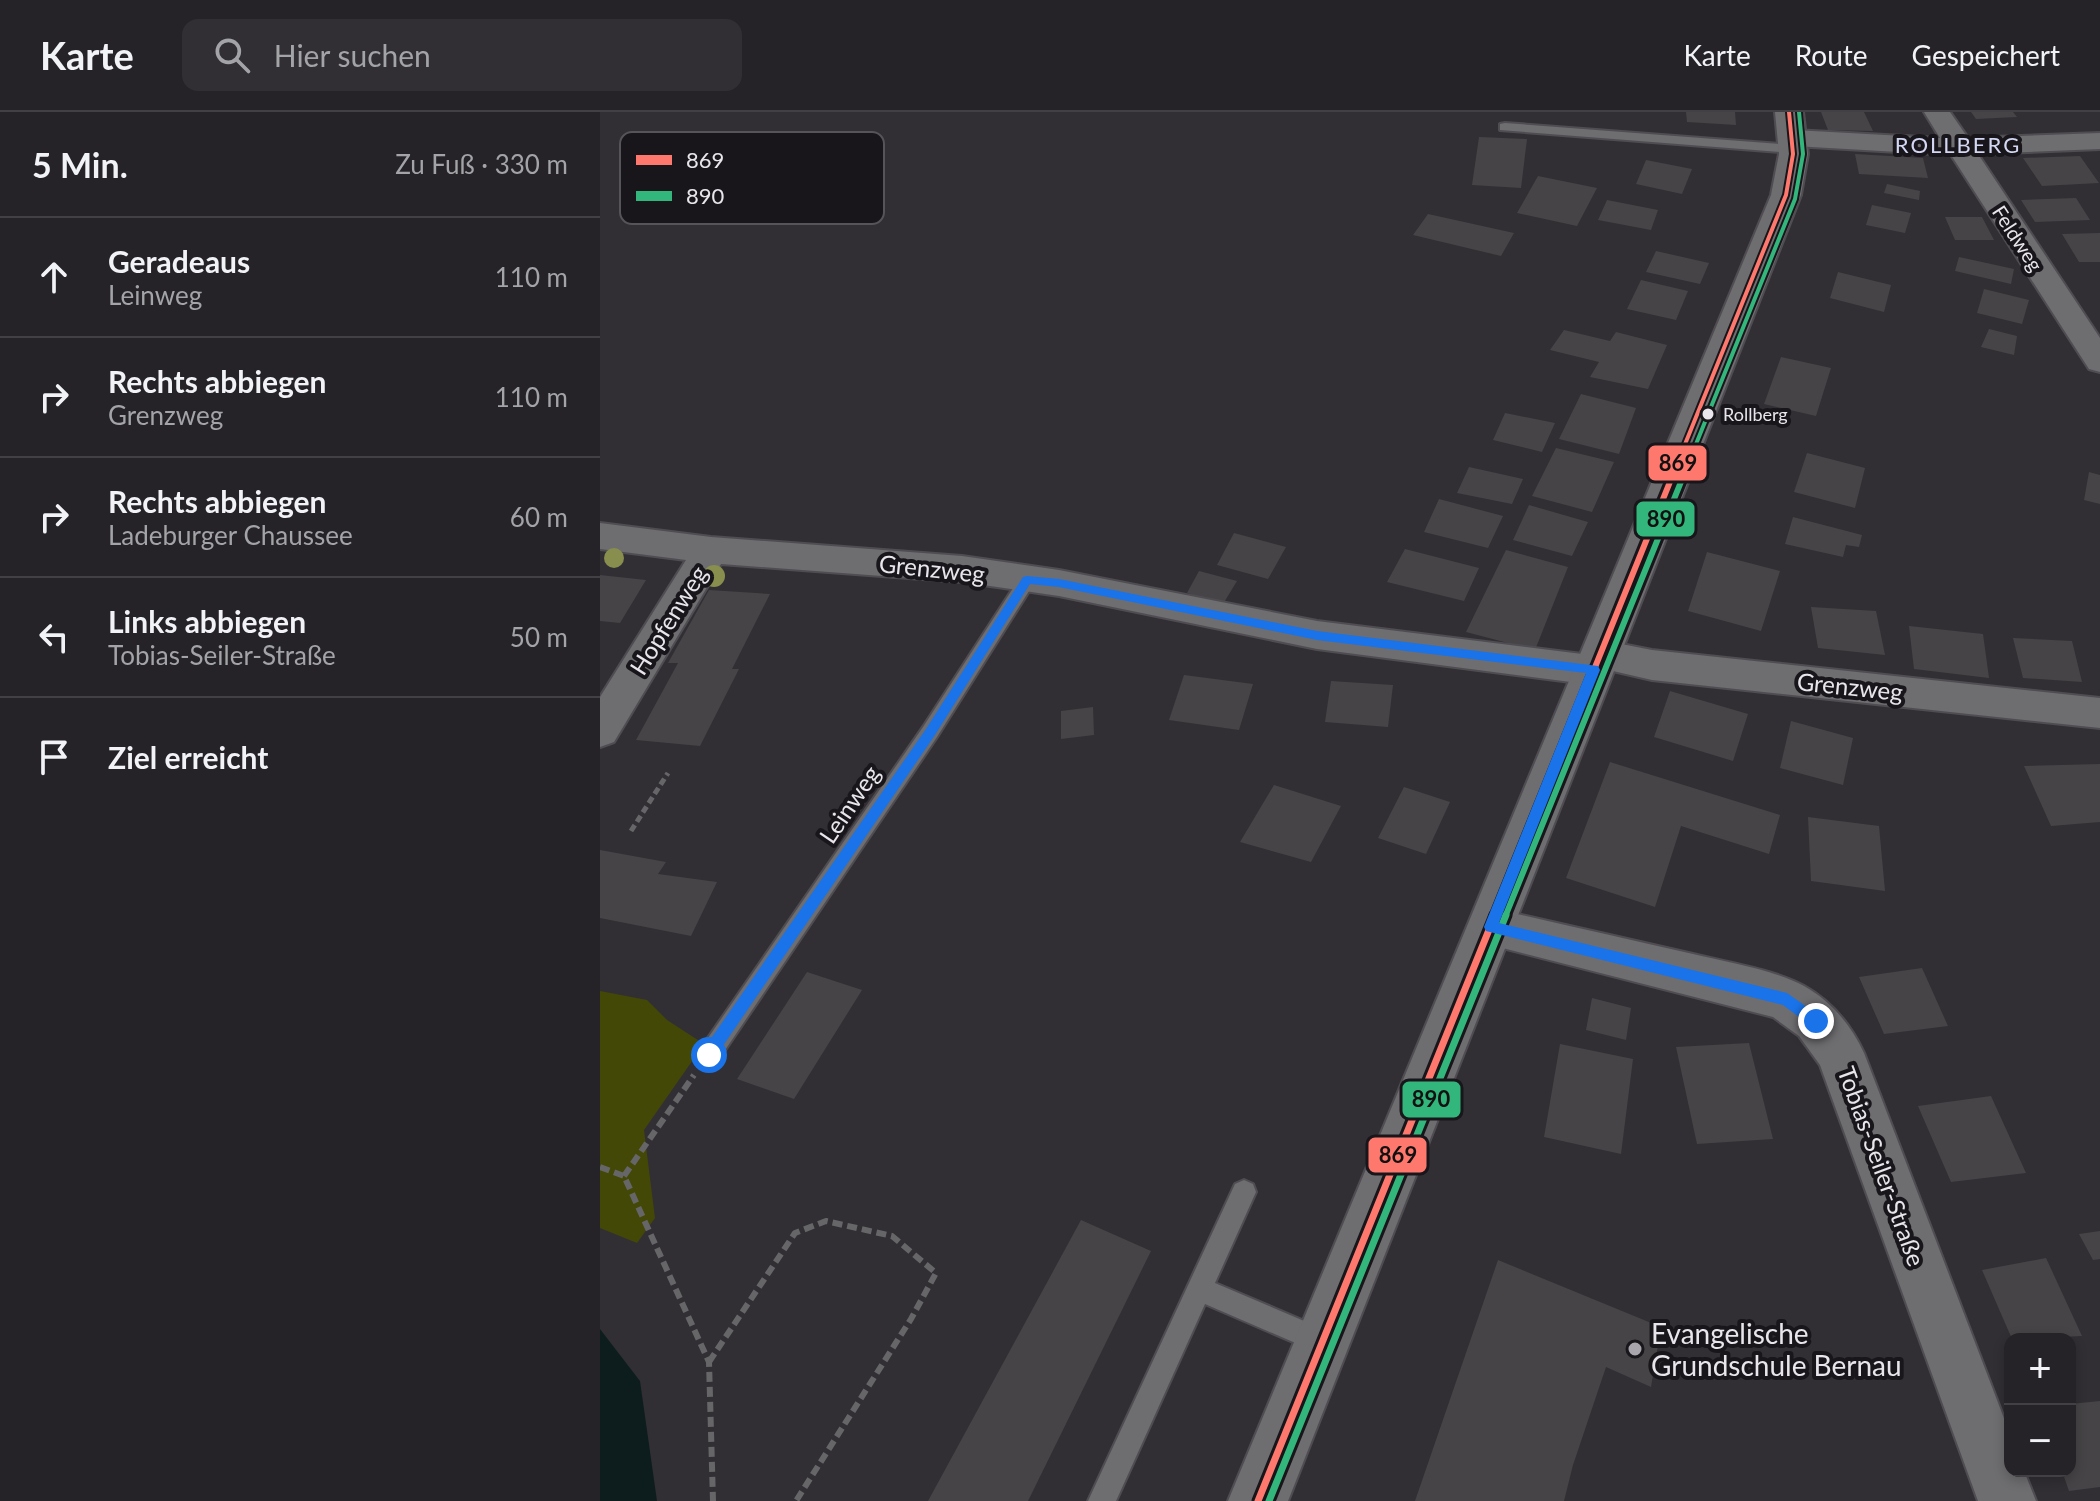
<!DOCTYPE html>
<html lang="de">
<meta charset="utf-8">
<style>
:root{--surface:#252327;--page:#312f33;--text:#f1f3f6;--muted:#a3a4a7;--line:#424044}
body{margin:0;font-family:Lato,sans-serif;background:var(--page);color:var(--text)}
.controls{position:absolute;right:24px;bottom:24px;display:grid;overflow:hidden;border-radius:16px;box-shadow:0 4px 12px #0003}
.controls button{width:72px;height:72px;display:grid;place-items:center;padding:0;border:0;border-bottom:2px solid var(--line);background:var(--surface);color:var(--text);font:40px sans-serif}
.stop{position:absolute;width:24px;height:24px;margin:-18px;border:6px solid #1a73e8;border-radius:50%;background:#fff}
.stop.end{background:#1a73e8;border-color:#fff;box-shadow:0 2px 8px #0008}
.list{margin:0;padding:0;list-style:none}
h2{display:flex;justify-content:space-between;align-items:center;height:104px;margin:0;padding:0 32px;font-size:34px}
h2 small{font-size:26px;font-weight:400;color:var(--muted)}
.list li{display:grid;grid-template-columns:52px 1fr auto;gap:24px;align-items:center;box-sizing:border-box;height:120px;padding:0 32px;border-top:2px solid var(--line)}
.list b{display:block;font-size:30px;white-space:nowrap}
.list p{margin:0;font-size:26px;white-space:nowrap;color:var(--muted)}
.list em{font-size:26px;font-style:normal;color:var(--muted)}
.icon{flex:none;width:44px;height:44px;fill:none;stroke:currentColor;stroke-width:2;stroke-linecap:round;stroke-linejoin:round}
.map{position:relative;flex:none;width:1500px;height:1389px;overflow:hidden}
header{display:flex;align-items:center;gap:48px;box-sizing:border-box;height:112px;padding:0 40px;background:var(--surface);border-bottom:2px solid var(--line)}
header strong{font-size:38px}
nav{display:flex;gap:44px;margin-inline-start:auto;font-size:28px}
.search{width:560px;height:72px;background:var(--page);display:flex;align-items:center;gap:20px;box-sizing:border-box;padding:0 28px;border-radius:16px;color:var(--muted);font-size:30px}
main{display:flex}
aside{flex:1;background:var(--surface)}
.map>svg:first-child{display:block}
.green{fill:#434807}
.water{fill:#0d1d1d}
.building{fill:#464446}
.lines{fill:none;stroke-linecap:round;stroke-linejoin:round}
.lane-casing{stroke:#4f4d52;stroke-width:4}
.street-casing{stroke:#4f4d52;stroke-width:4}
.secondary-casing{stroke:#4f4d52;stroke-width:4}
.path-far1{stroke:#666568;stroke-width:5;stroke-dasharray:7 4;stroke-linecap:butt}
.path{stroke:#666568;stroke-width:6;stroke-dasharray:10 5;stroke-linecap:butt}
.lane{fill:#6e6d70;fill-rule:evenodd}
.street{fill:#6e6d70;fill-rule:evenodd}
.secondary{fill:#6e6d70;fill-rule:evenodd}
.bus-1-far2-casing{stroke:#18161a;stroke-width:8}
.bus-1-far1-casing{stroke:#18161a;stroke-width:12}
.bus-1-casing{stroke:#18161a;stroke-width:13}
.bus-2-far2-casing{stroke:#18161a;stroke-width:8}
.bus-2-far1-casing{stroke:#18161a;stroke-width:12}
.bus-2-casing{stroke:#18161a;stroke-width:13}
.bus-1-far2{stroke:#ff786d;stroke-width:4}
.bus-1-far1{stroke:#ff786d;stroke-width:6}
.bus-1{stroke:#ff786d;stroke-width:7}
.bus-2-far2{stroke:#33b67c;stroke-width:4}
.bus-2-far1{stroke:#33b67c;stroke-width:6}
.bus-2{stroke:#33b67c;stroke-width:7}
.tree{fill:#888e4d}
.route{fill:#1a73e8}
.bus-dot{fill:#e8e6ec;stroke:#18161a;stroke-width:3}
.poi-dot{fill:#a8a6ac;stroke:#18161a;stroke-width:3}
.labels{text-anchor:middle;dominant-baseline:central;stroke-width:8;stroke-linejoin:round;paint-order:stroke}
.far-bus-label{font-size:18px;fill:#e8e6ec;stroke:#18161a;text-anchor:start}
.far-street-label{font-size:20px;fill:#e8e6ec;stroke:#18161a}
.far-neighbourhood-label{font-size:22px;letter-spacing:2px;fill:#d3d7f4;stroke:#18161a}
.street-label{font-size:24px;fill:#e8e6ec;stroke:#18161a}
.near-poi-label{font-size:28px;fill:#e8e6ec;stroke:#18161a;text-anchor:start}
.key{fill:#18161a;stroke:#565459;stroke-width:2}
.key-label{font-size:22px;fill:#e8e6ec}
.line-badge{stroke:#18161a;stroke-width:3}
.pale-badge-label{font-size:22px;text-anchor:middle;font-weight:bold;fill:#111}
</style>
<header>
<strong>Karte</strong>
<div class="search"><svg class="icon" aria-label="search" viewBox="0 0 24 24"><circle cx="10" cy="10" r="6"/><path d="M15 15l6 6"/></svg>Hier suchen</div>
<nav><a>Karte</a><a>Route</a><a>Gespeichert</a></nav>
</header>
<main>
<aside>
<h2>5 Min.<small>Zu Fuß · 330 m</small></h2>
<ul class="list">
<li><svg class="icon" aria-label="ahead" viewBox="0 0 24 24"><path d="M12 20V5M6 11l6-6 6 6"/></svg><div><b>Geradeaus</b><p>Leinweg</p></div><em>110 m</em></li>
<li><svg class="icon" aria-label="right" viewBox="0 0 24 24"><path d="M7 20v-9h11M14 6l5 5-5 5"/></svg><div><b>Rechts abbiegen</b><p>Grenzweg</p></div><em>110 m</em></li>
<li><svg class="icon" aria-label="right" viewBox="0 0 24 24"><path d="M7 20v-9h11M14 6l5 5-5 5"/></svg><div><b>Rechts abbiegen</b><p>Ladeburger Chaussee</p></div><em>60 m</em></li>
<li><svg class="icon" aria-label="left" viewBox="0 0 24 24"><path d="M17 20v-9H6M10 6l-5 5 5 5"/></svg><div><b>Links abbiegen</b><p>Tobias-Seiler-Straße</p></div><em>50 m</em></li>
<li><svg class="icon" aria-label="arrive" viewBox="0 0 24 24"><path d="M6 21V4h12l-3 4 3 4H6"/></svg><div><b>Ziel erreicht</b></div></li>
</ul>
</aside>
<div class="map">
<svg width="1500" height="1389" viewBox="0 0 1500 1389">
<rect width="100%" height="100%" fill="#312f34"/>
<path class="green" d="M0 879 47 888 67 908 104 932 44 1018 55 1106 37 1131 0 1116Z"/>
<path class="water" d="M0 1217 40 1269 57 1389H0Z"/>
<path class="building" d="M1086 0H1135L1136 13 1087 10Z
M1221 0H1264L1273 19 1228 18Z
M1371 0H1413L1417 5 1376 7Z
M879 25 927 27 921 76 872 73Z
M1255 42 1323 46 1328 66 1259 62Z
M1480 44 1499 71 1442 74 1423 46Z
M1046 48 1092 57 1082 82 1036 72Z
M938 64 997 76 977 114 917 101Z
M1287 72 1320 79 1319 88 1284 81Z
M1476 86 1490 108 1435 110 1421 88Z
M1007 88 1058 98 1051 118 998 108Z
M1272 93 1311 101 1305 121 1266 113Z
M828 102 914 121 901 144 813 123Z
M1345 105H1382L1394 128H1355Z
M1500 121V150H1479L1462 122Z
M1056 139 1109 151 1100 172 1046 160Z
M1359 145 1414 157 1411 172 1355 159Z
M1238 160 1291 173 1284 200 1230 186Z
M1041 168 1088 179 1076 208 1027 197Z
M1384 177 1429 188 1422 212 1377 201Z
M1389 217 1417 224 1414 243 1381 235Z
M964 218 1010 229 1016 220 1067 233 1048 277 990 265 999 250 950 238Z
M1181 245 1231 256 1216 304 1164 292Z
M981 282 1036 296 1019 342 959 327Z
M905 301 955 311 942 340 893 328Z
M956 336 1014 350 992 400 932 384Z
M1207 341 1265 356 1255 396 1194 380Z
M869 355 923 367 912 392 857 381Z
M1489 360 1500 363V392L1484 388Z
M839 387 903 404 888 436 824 420Z
M929 393 988 410 972 444 913 428Z
M1193 405 1262 423 1259 435 1246 433 1243 445 1185 432Z
M634 421 686 435 668 467 617 453Z
M805 437 879 456 864 489 787 470Z
M906 438 968 455 935 538 866 520Z
M1107 440 1180 459 1161 519 1088 499Z
M599 459 637 469 623 492 587 481Z
M0 463 46 468 20 511 0 509Z
M109 478 170 482 132 557H139L100 634 36 628 78 551H68Z
M1211 495 1276 499 1285 543 1218 536Z
M1309 514 1383 522 1389 566 1314 557Z
M1413 526 1472 529 1482 570 1423 566Z
M584 563 653 572 639 618 569 608Z
M731 569 793 573 788 615 725 610Z
M1070 579 1148 602 1133 649 1054 625Z
M493 595 494 623 461 627V599Z
M1191 609 1253 626 1243 673 1180 656Z
M1010 650 1180 703 1169 742 1081 714 1055 795 966 766Z
M1500 652V710L1451 714 1424 654Z
M674 673 741 694 711 750 640 730Z
M804 675 850 690 826 742 778 726Z
M1208 705 1279 714 1285 779 1211 769Z
M0 738 66 750 58 762 117 770 91 824 0 806Z
M1322 856 1348 914 1284 922 1259 865Z
M207 860 262 878 194 987 137 967Z
M992 886 1031 896 1026 928 986 918Z
M1149 931 1173 1027 1097 1032 1076 935Z
M960 932 1033 947 1021 1042 944 1025Z
M1391 984 1426 1061 1351 1070 1318 994Z
M481 1108 551 1139 428 1389H328Z
M1500 1119V1147L1493 1148 1479 1122Z
M1446 1146 1482 1224 1412 1227 1382 1158Z
M898 1148 1061 1215 1051 1275 1006 1255 973 1353 964 1389H815Z
M1500 1289V1375L1469 1379 1462 1359H1470V1292Z"/>
<g class="lines">
<g class="lane-casing">
<path id="lane" d="M905 11 1193 33 1200 37 1193 41 900 18V12Z
M427 462 436 468 337 625 117 950 109 953 101 950 98 943 101 936 323 615 421 464Z
M644 1068 653 1072 656 1080 615 1171 730 1220 734 1229 730 1238 721 1242 605 1192 516 1389H488L635 1072Z"/>
</g>
<g class="street-casing">
<path id="street" d="M1324 0H1350L1368 26 1500 21V37L1378 42 1500 226V260L1489 257 1351 43 1194 34 1184 32 1180 26 1184 20 1194 18 1340 26Z
M0 411 111 425 362 444 459 458 717 509 982 542 987 532 1001 528 1052 538 1500 586V616L1052 568 1013 559 1008 568 994 573 717 537 459 484 362 470 121 452 14 630 0 635V585L86 448 0 437Z
M891 796C958 811 1026 827 1093 842 1126 850 1175 858 1204 874 1231 889 1251 913 1264 941L1410 1322V1359H1424L1436 1389H1378L1220 953 1199 924 1173 905 875 829 869 815 875 801Z"/>
</g>
<g class="secondary-casing">
<path id="secondary" d="M1175 0H1203L1208 42 1201 83 688 1389H628L1171 83 1179 42Z"/>
</g>
<path class="path-far1" d="M31 719 68 661"/>
<path class="path" d="M0 1055 24 1064 109 1250 113 1389
M24 1064 94 963
M109 1250 195 1121 226 1109 292 1124 336 1161 311 1207 196 1389"/>
<use href="#lane" class="lane"/>
<use href="#street" class="street"/>
<use href="#secondary" class="secondary"/>
<g class="bus-1-far2-casing">
<path id="bus-1-far2" d="M1077 352 1186 83 1193 42 1189 0"/>
</g>
<g class="bus-1-far1-casing">
<path id="bus-1-far1" d="M894 805 1078 350"/>
</g>
<g class="bus-1-casing">
<path id="bus-1" d="M658 1389 895 803"/>
</g>
<g class="bus-2-far2-casing">
<path id="bus-2-far2" d="M1088 352 1195 87 1203 42 1199 0"/>
</g>
<g class="bus-2-far1-casing">
<path id="bus-2-far1" d="M905 805 1089 350"/>
</g>
<g class="bus-2-casing">
<path id="bus-2" d="M669 1389 906 803"/>
</g>
<use href="#bus-1-far2" class="bus-1-far2"/>
<use href="#bus-1-far1" class="bus-1-far1"/>
<use href="#bus-1" class="bus-1"/>
<use href="#bus-2-far2" class="bus-2-far2"/>
<use href="#bus-2-far1" class="bus-2-far1"/>
<use href="#bus-2" class="bus-2"/>
</g>
<g class="tree">
<circle cx="14" cy="446" r="10"/>
<circle cx="114" cy="464" r="11"/>
</g>
<path class="route" d="M427 464 459 467 717 519 998 554 1000 558 899 811 1187 881 1221 905V914H1211L1183 893 886 819 884 815 986 561 717 528 459 475 430 472 335 623 114 947H103V938L326 617 423 465Z"/>
<circle class="bus-dot" cx="1108" cy="302" r="7"/>
<circle class="poi-dot" cx="1035" cy="1237" r="8"/>
<g class="labels">
<g class="far-bus-label">
<text x="1123" y="302">Rollberg</text>
</g>
<g class="far-street-label">
<text transform="translate(1418 126) rotate(57)">Feldweg</text>
</g>
<g class="far-neighbourhood-label">
<text x="1358" y="32">ROLLBERG</text>
</g>
<g class="street-label">
<text transform="translate(332 456) rotate(6)">Grenzweg</text>
<text transform="translate(68 508) rotate(-58)">Hopfenweg</text>
<text transform="translate(1250 574) rotate(6)">Grenzweg</text>
<text transform="translate(249 692) rotate(-56)">Leinweg</text>
<text transform="translate(1282 1054) rotate(70)">Tobias-Seiler-Straße</text>
</g>
<g class="near-poi-label">
<text x="1051" y="1221">Evangelische<tspan x="1051" dy="32">Grundschule Bernau</tspan></text>
</g>
</g>
<rect x="20" y="20" width="264" height="92" rx="12" class="key"/>
<rect x="36" y="43" width="36" height="10" fill="#ff786d"/>
<rect x="36" y="79" width="36" height="10" fill="#33b67c"/>
<g class="key-label">
<text x="86" y="56">869</text>
<text x="86" y="92">890</text>
</g>
<g class="line-badge">
<rect x="1047" y="332" width="61" height="38" rx="8" fill="#ff786d"/>
<rect x="1035" y="388" width="61" height="38" rx="8" fill="#33b67c"/>
<rect x="801" y="968" width="61" height="39" rx="8" fill="#33b67c"/>
<rect x="767" y="1024" width="61" height="38" rx="8" fill="#ff786d"/>
</g>
<g class="pale-badge-label">
<text x="1078" y="359">869</text>
<text x="1066" y="415">890</text>
<text x="831" y="995">890</text>
<text x="798" y="1051">869</text>
</g>
</svg>
<div class="controls">
<button>+</button>
<button>−</button>
</div>
<div class="stop" style="left:109px;top:943px"></div>
<div class="stop end" style="left:1216px;top:909px"></div>
</div>
</main>
